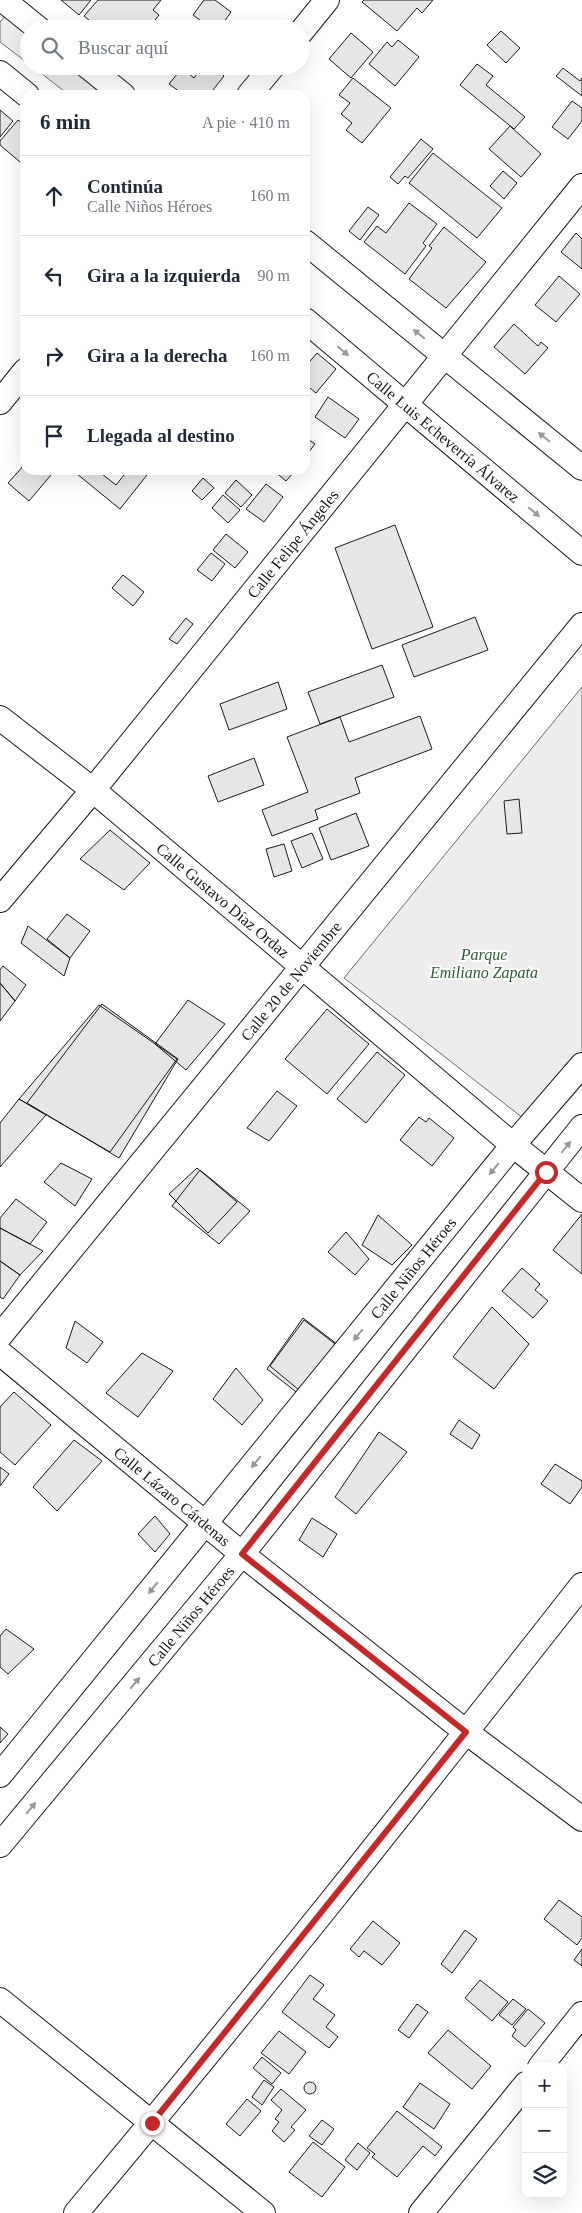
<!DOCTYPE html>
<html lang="es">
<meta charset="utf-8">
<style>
:root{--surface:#fff;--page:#f6f6f7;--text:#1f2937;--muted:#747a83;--line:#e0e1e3}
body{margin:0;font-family:"Times New Roman",serif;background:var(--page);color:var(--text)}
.controls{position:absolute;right:15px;bottom:15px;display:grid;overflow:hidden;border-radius:10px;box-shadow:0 5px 20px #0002}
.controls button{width:45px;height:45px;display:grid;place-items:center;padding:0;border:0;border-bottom:1px solid var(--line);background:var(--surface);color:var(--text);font:25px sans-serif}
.stop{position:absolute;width:15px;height:15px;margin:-11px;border:4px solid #c62828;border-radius:50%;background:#fff}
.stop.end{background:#c62828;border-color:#fff;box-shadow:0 1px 5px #0008}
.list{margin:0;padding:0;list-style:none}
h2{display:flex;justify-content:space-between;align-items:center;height:65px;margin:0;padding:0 20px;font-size:21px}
h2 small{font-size:16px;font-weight:400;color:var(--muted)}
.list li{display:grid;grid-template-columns:32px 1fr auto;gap:15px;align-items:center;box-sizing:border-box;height:80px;padding:0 20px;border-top:1px solid var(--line)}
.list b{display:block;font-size:19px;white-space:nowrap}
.list p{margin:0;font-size:16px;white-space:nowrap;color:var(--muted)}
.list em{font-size:16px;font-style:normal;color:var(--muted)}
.icon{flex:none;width:28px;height:28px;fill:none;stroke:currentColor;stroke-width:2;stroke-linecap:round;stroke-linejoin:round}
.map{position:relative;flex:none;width:582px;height:2213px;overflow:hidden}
.search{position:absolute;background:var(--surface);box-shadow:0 5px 20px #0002;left:20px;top:20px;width:290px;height:55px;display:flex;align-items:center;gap:12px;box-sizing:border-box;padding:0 18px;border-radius:28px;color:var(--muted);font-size:19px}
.panel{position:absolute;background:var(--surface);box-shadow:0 5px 20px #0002;left:20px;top:90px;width:290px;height:385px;border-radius:15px}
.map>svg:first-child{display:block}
.green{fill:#ededed;stroke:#6a6a6a}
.building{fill:#e6e6e6;stroke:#1a1a1a}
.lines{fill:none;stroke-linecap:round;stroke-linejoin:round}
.minor-casing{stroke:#1a1a1a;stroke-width:26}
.minor{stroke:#fff;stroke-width:24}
.oneway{fill:#989898}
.route{stroke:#c62828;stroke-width:6}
.labels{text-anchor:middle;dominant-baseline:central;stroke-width:4;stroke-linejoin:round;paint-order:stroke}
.street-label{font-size:16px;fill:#1a1a1a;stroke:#fff}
.park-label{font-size:16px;font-style:italic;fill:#2b5a34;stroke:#fff}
</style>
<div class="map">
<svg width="582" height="2213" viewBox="0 0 582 2213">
<rect width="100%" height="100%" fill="#fff"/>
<path class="green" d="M7 14 29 31V64L0 42V22Z
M32 66H74L111 95H69Z
M582 687V1056L528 1122 344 978Z"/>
<path class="building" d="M61 0H91L79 15Z
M98 0H161L153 10 159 15 148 29H100L84 16Z
M204 0H215L231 12 219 29H212L193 15Z
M364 0H433L422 13 417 8 397 31 362 2Z
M501 31 520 48 506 63 487 45Z
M351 33 373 52 351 78 329 59Z
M398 40 419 57 395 86 369 64 387 42 392 47Z
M477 64 493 76 486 85 525 117 514 129 460 85Z
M203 66H212L224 76 209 95H184L169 84 182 68 194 78Z
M563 68 580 81 582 78V96L556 76Z
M353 78 391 108 362 143 346 130 352 123 341 114 350 103 339 95Z
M572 101 582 108V121L568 139 552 127Z
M0 110 13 121 0 137Z
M18 120 25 126V156L20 162 0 145V141Z
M510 126 541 154 521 177 489 149Z
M421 139 433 149 408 178 405 176 398 184 390 177Z
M433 153 502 208 477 238 409 183Z
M503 171 517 183 504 199 490 186Z
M409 203 437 224 423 243 426 246 405 274 364 242 377 226 386 233Z
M368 207 379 215 360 240 349 231Z
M444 227 486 262 446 308 409 279 432 248 429 246Z
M576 233 582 239V269L561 252Z
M559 276 580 294 556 322 535 305Z
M514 324 538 346 541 342 548 348 525 374 494 347Z
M317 353 336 369 316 393 305 384V367Z
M328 397 359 419 345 438 315 417Z
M305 437 315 444 305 457Z
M25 464V470H46L51 475 29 501 8 483Z
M80 470H97L116 485 128 470H141L147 475 120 509 77 474Z
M273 470H296L286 481Z
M203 478 214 488 202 500 192 491Z
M236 480 252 495 241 507 225 493Z
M266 484 283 497 264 522 246 509Z
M223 495 240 510 228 523 212 508Z
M395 525 433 627 372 649 335 548Z
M226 534 248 552 235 568 213 550Z
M211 553 225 564 212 581 197 570Z
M123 575 144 592 133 606 112 588Z
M475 617 488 650 414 677 402 645Z
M186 618 193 624 177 644 169 639Z
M382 665 394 697 320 724 308 692Z
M278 682 287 709 229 730 220 704Z
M420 716 432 749 355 778 360 793 315 810 318 819 272 836 262 810 308 792 287 737 340 717 349 742Z
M254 758 264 785 218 802 208 776Z
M519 799 522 833 507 834 504 801Z
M356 813 369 846 331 860 319 828Z
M110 830 150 863 124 890 80 859Z
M312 833 323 859 302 868 291 841Z
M284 844 292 871 274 877 266 849Z
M67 914 90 931 70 958 47 939Z
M28 926 70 958 64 976 21 943Z
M3 966 26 985 15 1001 0 983V970Z
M0 983 15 1001 0 1021Z
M188 1000 225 1024 186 1070 155 1044Z
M102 1004 178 1059 119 1158 27 1103Z
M99 1005 177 1059 110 1152 19 1099Z
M327 1009 369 1044 327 1094 285 1059Z
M377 1052 405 1075 366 1123 337 1099Z
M277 1091 297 1106 269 1141 247 1128Z
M19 1099 46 1115 0 1167V1123Z
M419 1117 426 1122 429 1118 454 1138 432 1166 400 1140Z
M61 1163 92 1179 75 1206 44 1182Z
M197 1168 237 1202 208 1233 169 1194Z
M200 1170 250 1211 219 1244 172 1206Z
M16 1199 47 1222 30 1244 0 1228V1218Z
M582 1214V1274L553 1250Z
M378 1215 412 1245 392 1265 362 1245Z
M0 1228 43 1251 20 1275 0 1261Z
M346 1232 369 1259 355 1275 328 1252Z
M0 1261 20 1275 3 1299 0 1297Z
M522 1268 540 1284 535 1290 548 1301 533 1318 502 1291Z
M492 1307 529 1344 494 1389 453 1357Z
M303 1318 346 1351 305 1399 267 1369Z
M304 1320 343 1350 305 1395 270 1366Z
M75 1321 103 1342 87 1363 66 1348Z
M142 1353 173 1371 138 1417 106 1393Z
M236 1368 263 1400 242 1425 213 1399Z
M14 1392 51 1425 15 1465 0 1452V1407Z
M459 1420 480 1435 472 1449 450 1434Z
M379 1432 407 1452 356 1514 335 1497Z
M74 1440 102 1461 57 1511 33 1487Z
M555 1464 582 1481V1487L570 1504 541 1484Z
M0 1467 9 1474 0 1486Z
M155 1516 170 1534 155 1552 138 1534Z
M312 1518 337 1534 323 1557 299 1540Z
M6 1629 34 1649 8 1674 0 1667V1636Z
M0 1727 8 1734 0 1743Z
M559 1900 582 1917V1938L577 1945 544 1919Z
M373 1921 400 1943 382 1965 364 1951 359 1957 350 1949Z
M465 1930 477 1939 452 1973 441 1964Z
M582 1949V1966L574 1960Z
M310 1975 324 1985 313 1999 335 2015 326 2027 338 2037 329 2048 282 2012Z
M480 1980 508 2002 492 2021 465 1998Z
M513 1999 526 2009 512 2025 499 2015Z
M417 2004 428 2012 409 2038 398 2030Z
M528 2009 545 2023 525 2047 512 2036 516 2030 513 2027Z
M448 2030 491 2066 472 2089 428 2053Z
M279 2031 306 2052 289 2074 261 2053Z
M262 2057 281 2073 272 2084 253 2068Z
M264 2080 274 2087 262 2105 252 2097Z
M304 2088a6 6 0 1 1 12 0a6 6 0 1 1-12 0Z
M420 2083 450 2104 434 2129 403 2107Z
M281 2089 306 2110 291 2127 295 2130 284 2142 272 2131 279 2122 275 2119 282 2110 271 2100Z
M247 2099 261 2111 240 2136 226 2124Z
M397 2111 442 2147 435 2156 423 2146 397 2177 372 2157 375 2154 367 2148Z
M322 2120 334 2129 322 2145 309 2136Z
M313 2142 345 2167 322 2197 289 2172Z
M358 2143 370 2153 357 2170 345 2160Z"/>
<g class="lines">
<g class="minor-casing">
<g id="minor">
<path d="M3 0 39 29"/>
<path d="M301 32 327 0"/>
<path d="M87 66 123 95"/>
<path d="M0 73 27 95"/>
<path d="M249 95 273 66"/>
<path d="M305 242 582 468"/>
<path id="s1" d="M305 320 582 553"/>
<path d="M0 402 25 371"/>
<path id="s2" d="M0 718 93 790 513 1145 582 1200"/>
<path id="s3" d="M0 900 93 790 582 186"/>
<path id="s4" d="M0 1336 582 625"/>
<path id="s5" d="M0 1353 242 1554 466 1732 582 1819"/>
<path id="s6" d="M0 1775 513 1145 582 1065"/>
<path id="s7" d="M0 1845 242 1554 582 1127"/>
<path d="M0 2000 263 2213"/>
<path d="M540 2067 582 2014"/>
<path d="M76 2213C249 2007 416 1796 582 1585"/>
<path d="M421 2213 526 2084"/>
</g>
</g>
<use href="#minor" class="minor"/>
</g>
<defs><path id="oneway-solid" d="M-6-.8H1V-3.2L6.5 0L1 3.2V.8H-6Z" transform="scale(1.25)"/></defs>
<g class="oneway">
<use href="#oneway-solid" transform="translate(419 334) rotate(-141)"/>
<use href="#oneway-solid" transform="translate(343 351) rotate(40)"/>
<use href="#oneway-solid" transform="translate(544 437) rotate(-141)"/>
<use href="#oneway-solid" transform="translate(534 512) rotate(40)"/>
<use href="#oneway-solid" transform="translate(566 1147) rotate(-51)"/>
<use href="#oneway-solid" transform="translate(494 1169) rotate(129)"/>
<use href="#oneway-solid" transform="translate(358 1335) rotate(129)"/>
<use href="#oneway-solid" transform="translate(256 1462) rotate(129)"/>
<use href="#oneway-solid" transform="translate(153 1588) rotate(129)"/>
<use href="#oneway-solid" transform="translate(135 1683) rotate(-50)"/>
<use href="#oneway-solid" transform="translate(31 1808) rotate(-50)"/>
</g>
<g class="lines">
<path class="route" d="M152 2123 466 1732 242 1554 546 1172"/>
</g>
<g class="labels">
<g class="street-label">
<text stroke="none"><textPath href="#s1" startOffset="181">Calle Luis Echeverría Álvarez</textPath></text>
<text stroke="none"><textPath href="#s3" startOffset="461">Calle Felipe Ángeles</textPath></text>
<text stroke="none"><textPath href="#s2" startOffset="288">Calle Gustavo Díaz Ordaz</textPath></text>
<text stroke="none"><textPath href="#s4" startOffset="459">Calle 20 de Noviembre</textPath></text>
<text stroke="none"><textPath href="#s6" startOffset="654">Calle Niños Héroes</textPath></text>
<text stroke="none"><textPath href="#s5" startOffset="224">Calle Lázaro Cárdenas</textPath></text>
<text stroke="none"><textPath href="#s7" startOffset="298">Calle Niños Héroes</textPath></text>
</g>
<g class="park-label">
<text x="484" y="954">Parque<tspan x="484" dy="18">Emiliano Zapata</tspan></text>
</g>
</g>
</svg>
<div class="controls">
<button>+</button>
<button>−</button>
<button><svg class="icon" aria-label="layers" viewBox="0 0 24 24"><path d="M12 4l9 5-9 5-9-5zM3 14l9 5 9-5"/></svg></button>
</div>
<div class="stop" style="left:546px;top:1172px"></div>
<div class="stop end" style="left:152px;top:2123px"></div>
<div class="search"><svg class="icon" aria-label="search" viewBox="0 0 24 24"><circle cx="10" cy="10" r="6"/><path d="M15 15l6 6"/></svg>Buscar aquí</div>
<section class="panel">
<h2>6 min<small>A pie · 410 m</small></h2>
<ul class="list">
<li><svg class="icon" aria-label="ahead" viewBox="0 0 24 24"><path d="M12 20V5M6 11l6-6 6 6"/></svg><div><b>Continúa</b><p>Calle Niños Héroes</p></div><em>160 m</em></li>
<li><svg class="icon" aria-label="left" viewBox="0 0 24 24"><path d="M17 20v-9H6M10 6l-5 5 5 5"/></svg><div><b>Gira a la izquierda</b></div><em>90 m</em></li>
<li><svg class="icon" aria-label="right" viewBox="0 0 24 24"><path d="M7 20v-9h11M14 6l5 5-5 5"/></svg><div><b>Gira a la derecha</b></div><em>160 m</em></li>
<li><svg class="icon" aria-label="arrive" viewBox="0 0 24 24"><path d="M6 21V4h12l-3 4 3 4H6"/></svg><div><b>Llegada al destino</b></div></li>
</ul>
</section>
</div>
